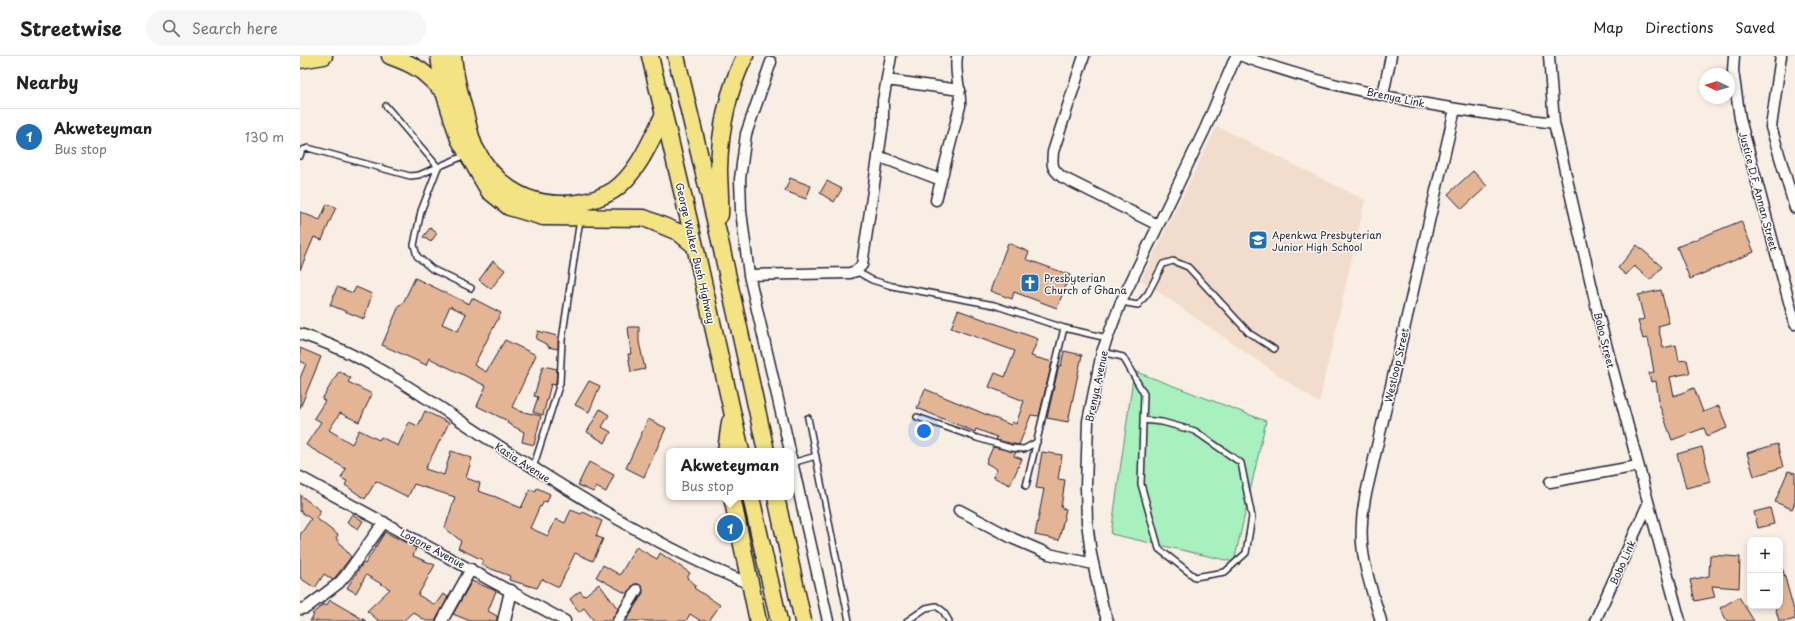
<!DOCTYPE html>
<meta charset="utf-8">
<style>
:root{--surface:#fff;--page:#f6f6f6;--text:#222;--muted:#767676;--line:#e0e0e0;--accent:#1f6fb2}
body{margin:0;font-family:"Playpen Sans",sans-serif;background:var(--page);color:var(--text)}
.controls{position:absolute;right:12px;bottom:12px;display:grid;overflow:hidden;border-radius:8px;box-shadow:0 2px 6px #0003}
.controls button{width:36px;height:36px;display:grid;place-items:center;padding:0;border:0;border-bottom:1px solid var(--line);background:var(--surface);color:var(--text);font:20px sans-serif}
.compass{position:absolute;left:1399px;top:12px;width:36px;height:36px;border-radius:50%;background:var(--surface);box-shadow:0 2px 6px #0003;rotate:274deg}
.you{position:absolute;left:624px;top:375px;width:14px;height:14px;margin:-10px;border:3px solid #fff;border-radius:50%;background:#1a73e8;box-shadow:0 0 0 6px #1a73e833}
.badge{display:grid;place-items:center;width:26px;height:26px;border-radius:50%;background:var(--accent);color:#fff;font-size:13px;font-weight:700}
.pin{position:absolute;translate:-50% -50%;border:2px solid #fff;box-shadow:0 1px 4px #0006}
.popup{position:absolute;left:366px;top:392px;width:128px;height:52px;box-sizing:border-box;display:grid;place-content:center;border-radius:8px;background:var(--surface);filter:drop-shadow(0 1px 3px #0005);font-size:13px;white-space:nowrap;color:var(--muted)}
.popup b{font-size:15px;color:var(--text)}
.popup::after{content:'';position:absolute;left:50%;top:100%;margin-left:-8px;border:8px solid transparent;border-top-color:var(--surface)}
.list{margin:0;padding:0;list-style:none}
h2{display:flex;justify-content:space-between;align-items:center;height:52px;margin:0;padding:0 16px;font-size:17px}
h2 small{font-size:13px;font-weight:400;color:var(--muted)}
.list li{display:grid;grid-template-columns:26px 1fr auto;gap:12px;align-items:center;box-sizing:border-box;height:56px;padding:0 16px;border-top:1px solid var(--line)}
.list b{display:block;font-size:15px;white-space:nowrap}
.list p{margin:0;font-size:13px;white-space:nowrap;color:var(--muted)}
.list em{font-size:13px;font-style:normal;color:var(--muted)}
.icon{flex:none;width:22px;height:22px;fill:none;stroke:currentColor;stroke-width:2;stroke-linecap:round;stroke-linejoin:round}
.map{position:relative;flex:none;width:1495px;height:565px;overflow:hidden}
header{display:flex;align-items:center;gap:24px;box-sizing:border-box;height:56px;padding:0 20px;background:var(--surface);border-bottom:1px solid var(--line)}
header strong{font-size:19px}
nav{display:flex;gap:22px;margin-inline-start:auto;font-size:14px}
.search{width:280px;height:36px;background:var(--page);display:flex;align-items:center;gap:10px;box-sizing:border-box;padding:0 14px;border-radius:22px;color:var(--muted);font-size:15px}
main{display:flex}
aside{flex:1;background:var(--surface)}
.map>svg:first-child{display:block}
.built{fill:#f2ddcc}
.green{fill:#a8f0bd;stroke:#65897c}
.building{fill:#e4b595;stroke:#22223b;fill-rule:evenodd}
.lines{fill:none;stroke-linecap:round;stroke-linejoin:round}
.service-casing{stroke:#22223b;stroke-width:8}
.minor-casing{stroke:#22223b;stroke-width:13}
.tertiary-casing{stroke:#22223b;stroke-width:15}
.trunk-casing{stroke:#22223b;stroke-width:19}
.service{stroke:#fdfcf7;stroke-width:5}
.minor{stroke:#fdfcf7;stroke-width:10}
.tertiary{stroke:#fdfcf7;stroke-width:12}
.trunk{stroke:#f4e382;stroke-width:16}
.labels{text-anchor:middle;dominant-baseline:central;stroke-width:3;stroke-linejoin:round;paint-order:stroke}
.street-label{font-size:10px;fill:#22223b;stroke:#fdfcf7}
.poi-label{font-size:10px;fill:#22223b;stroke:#fdfcf7;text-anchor:start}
</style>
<header>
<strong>Streetwise</strong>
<div class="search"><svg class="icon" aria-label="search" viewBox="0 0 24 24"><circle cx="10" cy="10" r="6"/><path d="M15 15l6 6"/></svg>Search here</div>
<nav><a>Map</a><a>Directions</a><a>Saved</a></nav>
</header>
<main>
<aside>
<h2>Nearby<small></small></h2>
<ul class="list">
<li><span class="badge">1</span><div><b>Akweteyman</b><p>Bus stop</p></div><em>130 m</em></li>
</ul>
</aside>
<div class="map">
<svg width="1495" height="565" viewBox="0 0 1495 565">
<rect width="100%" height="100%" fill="#f8eee3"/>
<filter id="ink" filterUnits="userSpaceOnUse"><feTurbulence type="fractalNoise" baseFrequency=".025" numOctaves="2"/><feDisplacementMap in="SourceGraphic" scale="8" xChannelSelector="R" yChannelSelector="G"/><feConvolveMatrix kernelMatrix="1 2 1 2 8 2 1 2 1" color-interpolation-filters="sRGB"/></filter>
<g filter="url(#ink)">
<path class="built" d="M917 70 1065 144 1019 347 841 224Z"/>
<path class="green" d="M834 315 966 365 934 506 811 478Z"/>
<path class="building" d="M1173 115 1187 130 1162 153 1148 138Z
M490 122 511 130 506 143 485 135Z
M527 125 542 133 534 146 520 137Z
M27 148 36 151 22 184 14 181 0 214V156L20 164Z
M1441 165 1454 196 1390 223 1377 191Z
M130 172 137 177 131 186 123 181Z
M708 187 729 196 726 203 770 219 757 252 714 236 712 243 690 235Z
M1337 189 1362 211 1350 224 1334 210 1326 219 1318 212Z
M193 205 205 214 191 233 179 224Z
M115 222 169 248 172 242 201 257 174 309 186 316 205 284 236 299 212 351 220 355 241 360 234 389 222 386 224 376 207 367 208 365 177 350 186 330 129 302 126 309 82 289 100 248 102 249ZM150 250 166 258 158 275 142 268Z
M37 231 53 237 56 231 72 238 64 263 30 249Z
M1361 234 1369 267 1358 270 1363 292 1376 289 1379 305 1387 304 1390 317 1370 321 1374 340 1394 332 1403 356 1419 350 1427 372 1407 380 1404 372 1372 384 1358 345H1359L1356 325 1351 326 1349 317 1354 316 1348 282 1343 283 1338 265 1344 263 1338 239Z
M658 254 738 283 731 300 752 306 739 360 731 359 719 389 696 384 697 381 676 373 675 376 617 352 625 333 711 369 712 366 716 368 724 345 689 331 695 317 705 321 715 295 651 272Z
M328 271H339V286L345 313 331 316 328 298H331Z
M238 275 257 280 258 281V293L248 291V289L236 283Z
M0 292 21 301 0 352V322L6 308 0 305Z
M764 295 782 299 768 366 747 362 759 309 761 310Z
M243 310 257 313 256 326 255 329 251 328 243 359 233 356 238 341 234 340Z
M39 315 51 322 48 326 72 338 59 366 40 357 29 374 52 388 59 374 79 384 81 381 98 390 109 366 118 370 125 355 149 367 125 413 144 419 151 395 172 402 166 422 180 427 178 435 196 441 221 452 230 433 236 435 237 432 250 438 247 446 244 445 241 451 240 450 230 472 248 480 256 463 265 467 271 454 281 458 283 456 302 465 296 480 303 483 293 505 275 497 259 531 242 523 237 532 209 524 210 520 181 509 183 504 158 492 161 485 145 472 155 441 114 428 108 441 76 425 65 443 45 429 47 425 41 422 46 413 6 389 21 366 14 362 25 345 22 343Z
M289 325 300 330 289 356 275 349Z
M300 353 309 359 302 371 311 376 305 387 287 376Z
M348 363 366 372 344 421 326 412Z
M1477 388 1483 411 1454 420 1447 397Z
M693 391 716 396 714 400 722 403 710 429 693 421 697 413 686 407Z
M1402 391 1411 426 1386 432 1377 398Z
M742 396 762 399 758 423 765 424 761 452 766 453 759 484 735 479 744 433 736 432Z
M289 406 314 419 306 436 296 431 293 436 278 429Z
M1488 415 1495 417V446L1492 453 1475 446Z
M0 439 21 455 16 462 38 479 36 482 51 501 33 524 24 518 15 532 0 522V479L11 463 0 455Z
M1470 452 1474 468 1458 472 1454 456Z
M52 458 63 465 58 473 47 466Z
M85 476 116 492 113 500 135 509 118 539 135 549 143 538 148 541 136 565H126L113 556 103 565H79L67 555 90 533 66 519 56 537 47 532 63 507 65 508Z
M336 491 357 503 360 497 390 517 387 522 396 529 394 532 420 549 409 565H401L390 558 386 565H326L343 537 342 531 338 528H334L327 538 296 521 303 509 320 519Z
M1410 499 1440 501 1439 532 1412 530 1415 541 1395 545 1390 524 1409 520Z
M1480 514H1483L1495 558V563L1488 565H1479L1475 550H1480Z
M172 525 196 535 188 555 197 560V565H170L153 558Z
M299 528 318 553 312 565H294L284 552 279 556 270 543 280 535 284 540Z
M1439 541 1454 565H1427L1420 552Z
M30 544 66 565H10L14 559 12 558 24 548 26 550Z"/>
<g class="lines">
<g class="service-casing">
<path id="service" d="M86 50 138 111 121 155 114 189 117 200 132 213 171 232
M0 100 2 94 8 92 110 120 119 119 166 99
M556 215 572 224 592 230 694 249 764 272 807 282
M821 246 838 249 848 237 863 208 873 205 888 211 949 277 974 293
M802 296 823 301 844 338 841 428 859 493 895 521 925 516 946 497 952 461 941 407 895 375 862 366 843 364
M617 361 677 382 711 392 724 393 737 386
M508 362 549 565
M492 407 516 400
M233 412 260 327 262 284 280 163
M726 430 764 272
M607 565 626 552 636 550 643 555 649 565"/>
</g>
<g class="minor-casing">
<path id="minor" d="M784 0 753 96C752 109 751 112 762 121L858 169
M942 0C1042 37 1148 53 1254 67
M1249 0 1254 67 1299 262 1380 565
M1434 0 1433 15 1440 63 1495 268
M1481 0 1471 71 1495 152
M471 6 446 78 440 123 441 155 449 219 490 395
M587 24 660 34
M1083 39 1091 0
M578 100 641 124
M636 144 660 50C661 33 654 17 657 0
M449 219 550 217 556 215 562 209 583 68V45L591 0
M0 278C66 298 124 341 182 379 268 434 354 490 450 528
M491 401 528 565
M0 421 265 565
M1250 426 1338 410
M659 454 714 483 749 498 793 508
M0 553 6 552 39 527 46 519 84 466
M142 565 171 513
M318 565 337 534
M808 565 803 552 791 498 787 466 786 431 788 365 802 296 821 246 905 73 936 0
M1081 565C1072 534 1059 500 1062 467 1062 458 1064 450 1065 442L1155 53
M1295 565 1348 448"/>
</g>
<g class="tertiary-casing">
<path id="tertiary" d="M204 565 211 535"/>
</g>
<g class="trunk-casing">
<path id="trunk" d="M90 0C118 10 123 15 144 36
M139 0 144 36 159 83 189 135 209 151 243 161 344 162 378 176 395 190
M153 0C155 21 159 36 165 57 168 68 170 81 175 92 193 126 221 148 262 148 280 148 298 144 314 134 338 117 351 84 364 58
M350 0 395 190 441 395
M376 0 420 185 466 395
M0 4 24 0
M420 159C421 144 419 128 419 113 420 73 427 36 445 0
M426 395 430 366
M432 441 458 565
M451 441 479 565
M476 441 503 565"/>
</g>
<use href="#service" class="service"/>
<use href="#minor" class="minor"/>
<use href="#tertiary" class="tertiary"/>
<use href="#trunk" class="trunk"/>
</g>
</g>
<defs>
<g id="school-square" transform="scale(1)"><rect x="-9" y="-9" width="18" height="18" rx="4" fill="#1f6fb2" stroke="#fdfcf7"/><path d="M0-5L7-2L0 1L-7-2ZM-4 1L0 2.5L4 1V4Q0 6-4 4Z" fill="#fff"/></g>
<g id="church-square" transform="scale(1)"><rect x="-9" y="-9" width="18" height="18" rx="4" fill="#1f6fb2" stroke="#fdfcf7"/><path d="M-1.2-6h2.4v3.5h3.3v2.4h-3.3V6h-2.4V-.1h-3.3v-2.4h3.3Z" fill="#fff"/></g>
</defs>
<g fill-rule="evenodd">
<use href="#school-square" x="958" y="184"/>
<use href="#church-square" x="730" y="227"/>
</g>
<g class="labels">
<g class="street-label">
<text transform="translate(1096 41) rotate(12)">Brenya Link</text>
<text transform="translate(1459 135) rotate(75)">Justice D.F. Annan Street</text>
<text transform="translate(396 197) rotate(77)">George Walker Bush Highway</text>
<text transform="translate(1305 284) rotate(76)">Bobo Street</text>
<text transform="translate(1096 309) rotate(-77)">Westloop Street</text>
<text transform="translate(796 330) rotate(-78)">Brenya Avenue</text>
<text transform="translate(223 406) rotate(33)">Kasia Avenue</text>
<text transform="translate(133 492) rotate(28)">Logone Avenue</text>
<text transform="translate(1322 506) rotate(-66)">Bobo Link</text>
</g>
<g class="poi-label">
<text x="972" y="178">Apenkwa Presbyterian<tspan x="972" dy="12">Junior High School</tspan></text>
<text x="744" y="221">Presbyterian<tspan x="744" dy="12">Church of Ghana</tspan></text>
</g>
</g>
</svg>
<div class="controls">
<button>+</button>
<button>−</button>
</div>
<svg class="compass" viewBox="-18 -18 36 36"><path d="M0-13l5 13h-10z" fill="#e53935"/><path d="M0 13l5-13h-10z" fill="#767676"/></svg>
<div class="you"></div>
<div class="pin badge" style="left:430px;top:472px">1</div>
<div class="popup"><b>Akweteyman</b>Bus stop</div>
</div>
</main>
